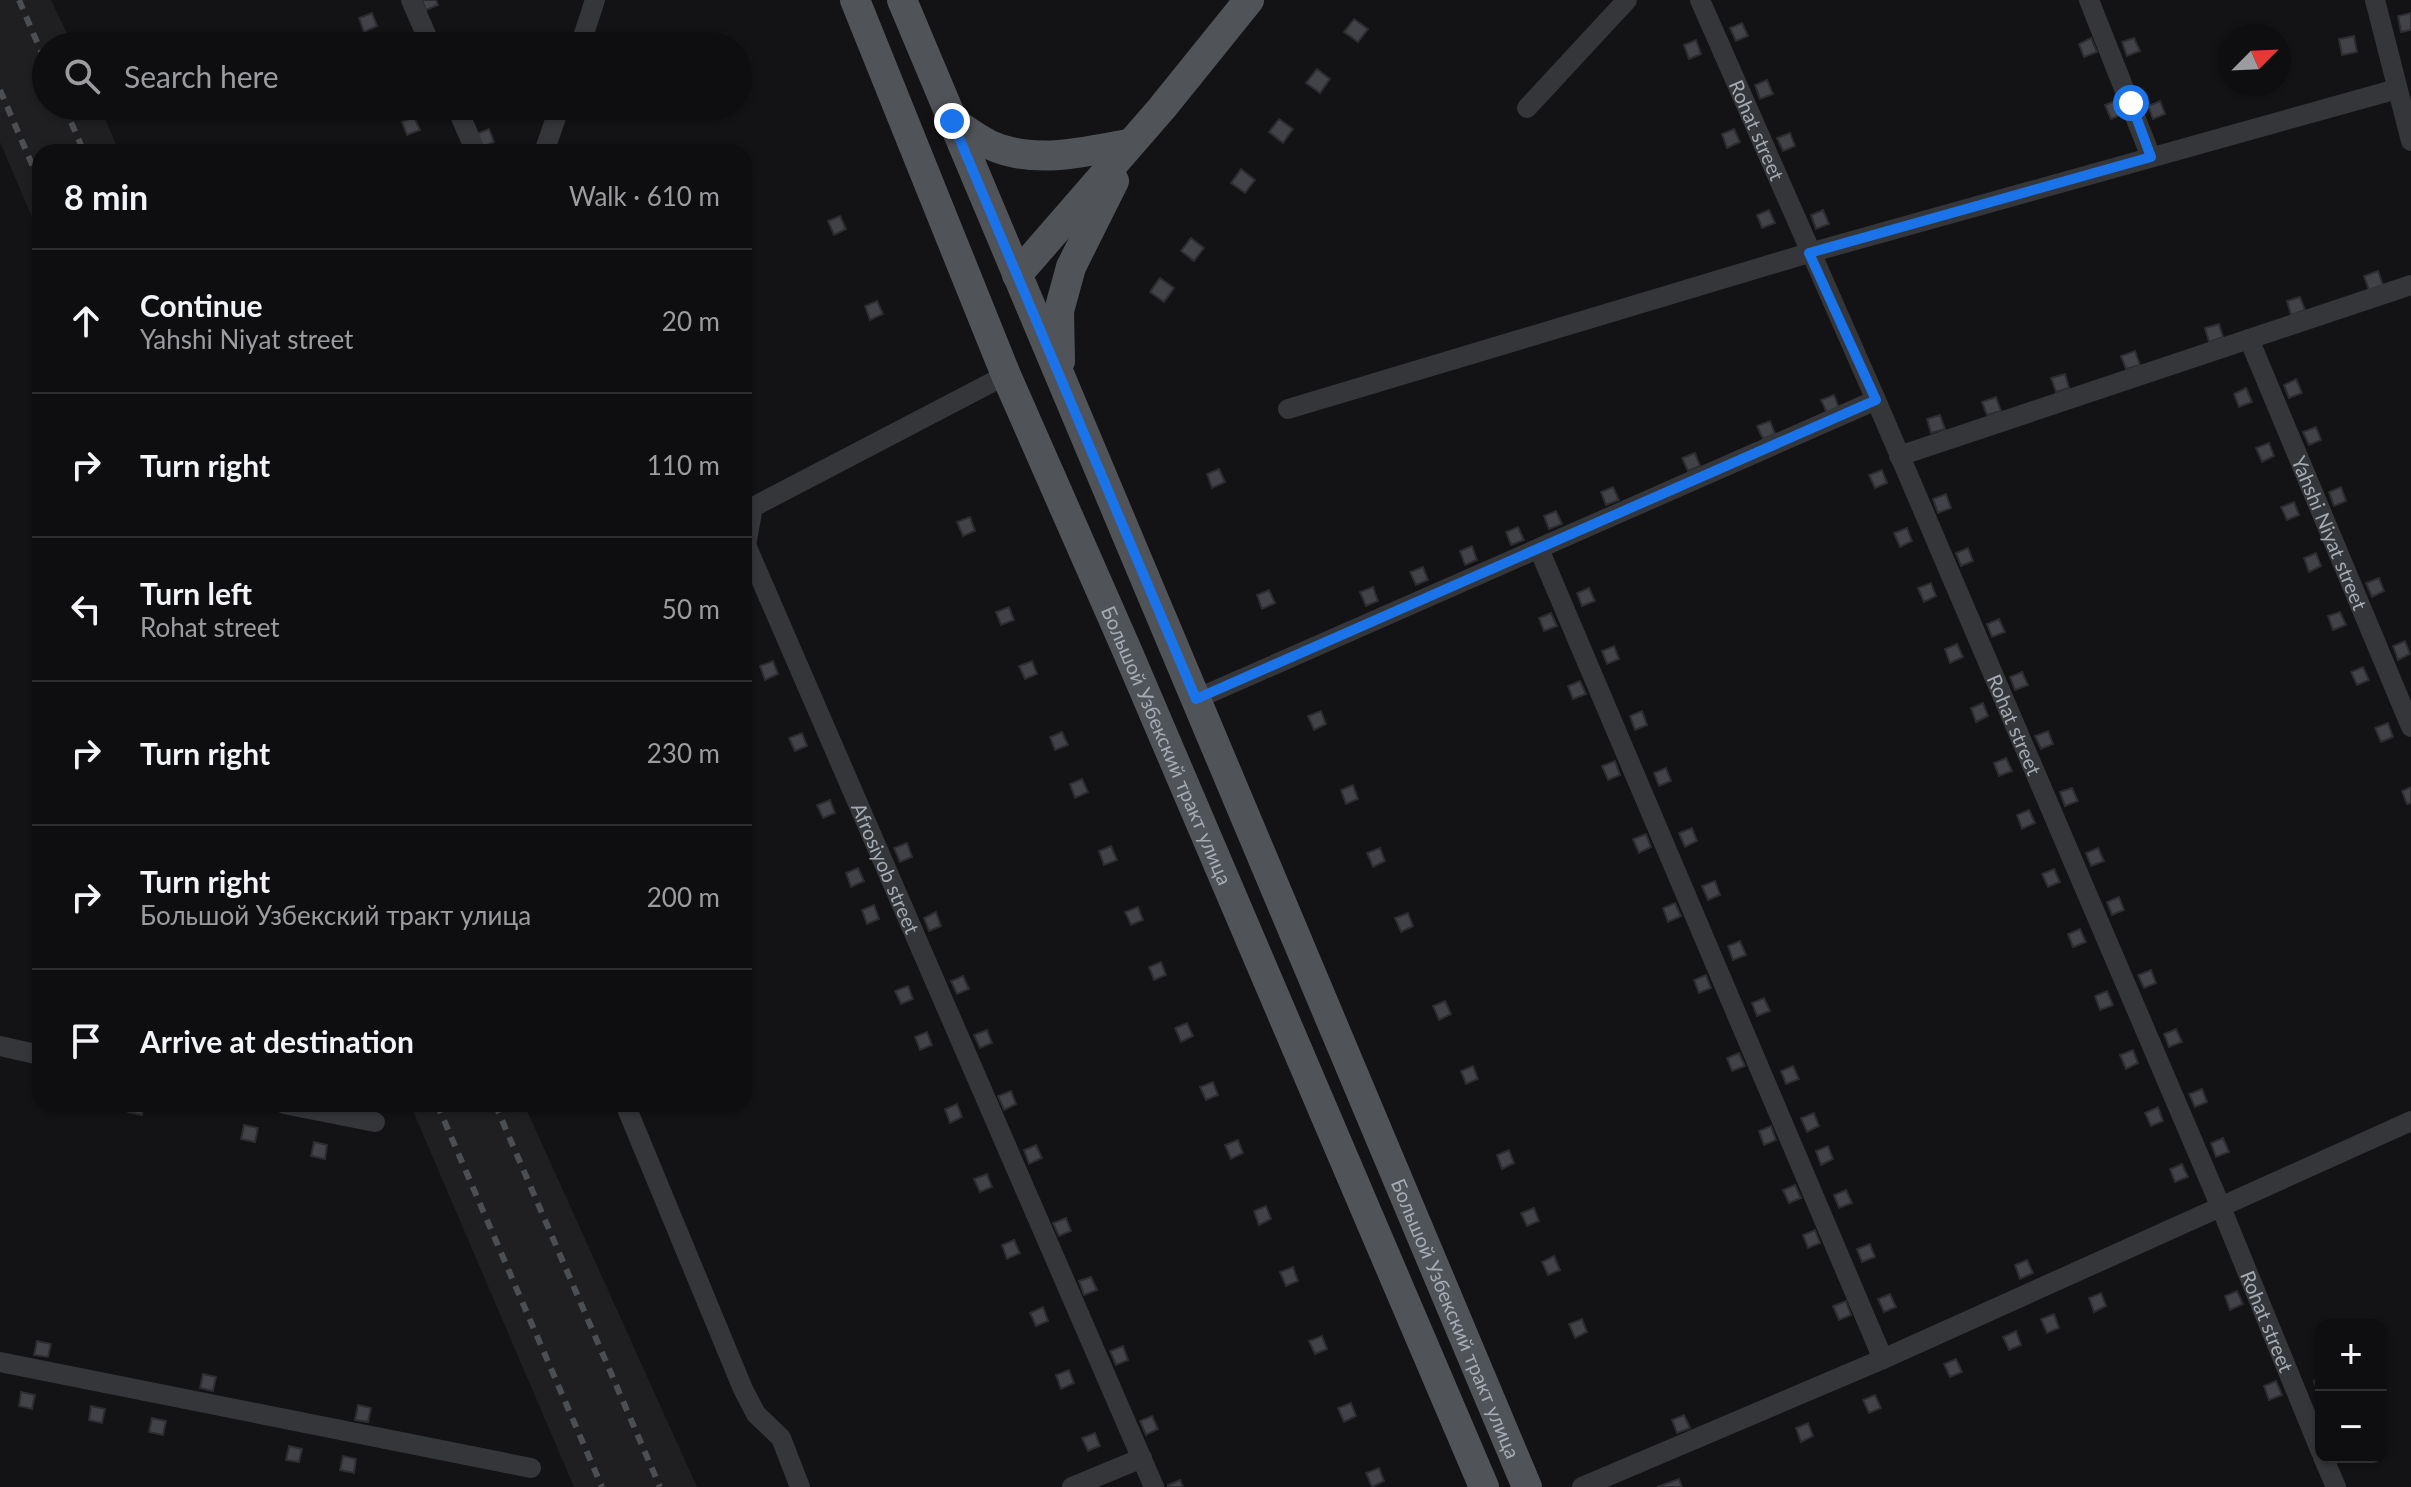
<!DOCTYPE html>
<meta charset="utf-8">
<style>
:root{--surface:#0e0e10;--page:#171719;--text:#f1f3f6;--muted:#9b9c9f;--line:#2e2e30}
body{margin:0;font-family:Lato,sans-serif;background:var(--page);color:var(--text)}
.controls{position:absolute;right:24px;bottom:24px;display:grid;overflow:hidden;border-radius:16px;box-shadow:0 2px 6px #0004}
.controls button{width:72px;height:72px;display:grid;place-items:center;padding:0;border:0;border-bottom:2px solid var(--line);background:var(--surface);color:var(--text);font:40px sans-serif}
.compass{position:absolute;left:2219px;top:24px;width:72px;height:72px;border-radius:50%;background:var(--surface);box-shadow:0 2px 6px #0004;rotate:66deg}
.stop{position:absolute;width:24px;height:24px;margin:-18px;border:6px solid #1a73e8;border-radius:50%;background:#fff}
.stop.end{background:#1a73e8;border-color:#fff;box-shadow:0 2px 8px #0008}
.list{margin:0;padding:0;list-style:none}
h2{display:flex;justify-content:space-between;align-items:center;height:104px;margin:0;padding:0 32px;font-size:34px}
h2 small{font-size:26px;font-weight:400;color:var(--muted)}
.list li{display:grid;grid-template-columns:52px 1fr auto;gap:24px;align-items:center;box-sizing:border-box;height:144px;padding:0 32px;border-top:2px solid var(--line)}
.list b{display:block;font-size:30px;white-space:nowrap}
.list p{margin:0;font-size:26px;white-space:nowrap;color:var(--muted)}
.list em{font-size:26px;font-style:normal;color:var(--muted)}
.icon{flex:none;width:44px;height:44px;fill:none;stroke:currentColor;stroke-width:2;stroke-linecap:round;stroke-linejoin:round}
.map{position:relative;flex:none;width:2411px;height:1487px;overflow:hidden}
.search{position:absolute;background:var(--surface);box-shadow:0 2px 6px #0004;left:32px;top:32px;width:720px;height:88px;display:flex;align-items:center;gap:20px;box-sizing:border-box;padding:0 28px;border-radius:44px;color:var(--muted);font-size:30px}
.panel{position:absolute;background:var(--surface);box-shadow:0 2px 6px #0004;left:32px;top:144px;width:720px;height:968px;border-radius:24px}
.map>svg:first-child{display:block}
.built{fill:#1f1f22}
.building{fill:#424348;stroke:#2d2d31;stroke-width:2}
.lines{fill:none;stroke-linecap:round;stroke-linejoin:round}
.minor{stroke:#343639;stroke-width:20}
.primary{stroke:#505358;stroke-width:30}
.rail{stroke:#4b4e52;stroke-width:6;stroke-dasharray:10 8;stroke-linecap:butt}
.route{stroke:#1a73e8;stroke-width:10}
.labels{text-anchor:middle;dominant-baseline:central;stroke-width:7;stroke-linejoin:round;paint-order:stroke}
.street-label{font-size:20px;fill:#a5acb5;stroke:#0e0e10}
</style>
<div class="map">
<svg width="2411" height="1487" viewBox="0 0 2411 1487">
<rect width="100%" height="100%" fill="#131315"/>
<path class="built" d="M0 0H51L73 46H46V106H100L119 152H40V236L0 142Z
M410 1104H524L697 1487H574Z"/>
<path class="building" d="M422 0H436L438 5 426 10Z
M372 13 377 26 364 32 359 18Z
M2411 13V30L2401 32 2398 16Z
M1354 19 1368 29 1358 42 1344 32Z
M1742 23 1748 36 1736 41 1730 28Z
M450 33 455 46H441L437 38Z
M2354 36 2357 52 2342 55 2339 39Z
M2091 38 2097 52 2084 57 2079 44Z
M2134 38 2140 51 2127 56 2122 42Z
M1696 40 1701 54 1689 59 1684 45Z
M1317 69 1330 79 1320 93 1306 83Z
M1767 80 1773 94 1760 99 1755 85Z
M2117 100 2123 114 2111 119 2105 105Z
M2160 101 2165 114 2153 119 2148 106Z
M414 117 420 130 407 135 402 122Z
M1279 119 1293 129 1283 143 1269 132Z
M489 129 494 142 482 147 476 134Z
M1734 129 1740 142 1727 148 1722 134Z
M1790 133 1795 146 1783 151 1777 138Z
M1241 169 1255 180 1245 193 1231 183Z
M1769 210 1775 223 1762 228 1757 215Z
M1823 210 1829 224 1816 229 1811 215Z
M840 216 846 229 834 235 828 221Z
M1191 238 1204 248 1194 261 1181 251Z
M2378 271 2383 285 2369 290 2364 276Z
M1160 278 1174 288 1164 302 1150 292Z
M2300 297 2305 310 2291 315 2287 301Z
M877 301 883 314 870 320 865 306Z
M2219 324 2223 337 2209 342 2205 328Z
M2135 351 2140 365 2126 369 2121 356Z
M2065 374 2069 388 2056 392 2051 378Z
M2296 379 2302 393 2289 398 2284 385Z
M2246 388 2252 402 2239 407 2234 394Z
M1834 395 1839 408 1827 413 1821 400Z
M1996 397 2001 411 1987 415 1982 402Z
M1940 415 1945 429 1931 433 1927 419Z
M1770 421 1775 434 1763 439 1757 426Z
M2316 427 2321 440 2309 445 2303 432Z
M2269 443 2274 456 2262 462 2256 448Z
M1695 453 1700 466 1688 471 1682 458Z
M1219 469 1225 482 1212 488 1207 474Z
M1882 470 1887 483 1875 488 1869 475Z
M1613 487 1619 500 1606 505 1601 492Z
M2341 487 2346 501 2334 506 2329 492Z
M1946 494 1951 508 1938 513 1933 499Z
M2294 502 2299 515 2287 520 2281 507Z
M1556 511 1562 524 1549 529 1544 516Z
M970 517 975 531 963 536 957 522Z
M1518 527 1524 540 1511 545 1506 532Z
M1907 528 1912 541 1900 547 1894 533Z
M1472 546 1477 560 1465 565 1460 551Z
M1968 548 1973 561 1961 566 1956 553Z
M2316 553 2321 566 2309 572 2304 558Z
M1423 567 1428 580 1416 585 1410 572Z
M2379 578 2384 591 2372 597 2366 583Z
M1931 583 1936 596 1924 602 1918 588Z
M1373 587 1378 601 1366 606 1360 592Z
M1589 588 1595 601 1582 606 1577 593Z
M1269 590 1275 603 1262 609 1257 595Z
M1009 607 1014 620 1001 625 996 612Z
M2340 612 2346 625 2333 630 2328 616Z
M1551 613 1557 626 1544 631 1539 618Z
M1999 619 2005 632 1992 637 1987 624Z
M2405 641 2410 654 2398 660 2393 646Z
M1957 644 1963 657 1950 663 1945 649Z
M1614 646 1619 659 1607 664 1602 651Z
M773 661 778 674 765 680 760 666Z
M1032 661 1037 674 1025 679 1019 666Z
M2363 667 2369 680 2357 685 2351 672Z
M2022 672 2028 685 2015 690 2010 677Z
M1580 681 1586 694 1573 699 1568 686Z
M1983 703 1988 716 1976 722 1971 708Z
M1321 711 1326 724 1314 730 1308 716Z
M1642 711 1647 725 1635 730 1630 716Z
M2388 723 2393 737 2381 742 2375 728Z
M2048 731 2053 744 2041 749 2035 736Z
M1062 732 1068 745 1055 750 1050 737Z
M802 733 807 746 795 751 789 738Z
M2006 758 2012 771 1999 776 1994 763Z
M1615 761 1620 775 1608 780 1602 766Z
M1666 768 1671 781 1659 786 1654 773Z
M1082 779 1088 792 1075 798 1070 784Z
M1353 785 1358 799 1346 804 1341 790Z
M2411 787V803L2407 804 2402 791Z
M2072 788 2078 801 2065 806 2060 792Z
M830 800 835 813 823 818 817 805Z
M2029 810 2035 823 2022 829 2017 815Z
M1692 828 1697 841 1685 847 1679 833Z
M1646 834 1651 847 1639 853 1633 839Z
M907 843 912 857 900 862 894 848Z
M1111 846 1117 860 1104 865 1099 851Z
M1380 848 1385 861 1373 867 1367 853Z
M2098 848 2104 861 2091 866 2086 853Z
M858 868 864 881 851 887 846 873Z
M2054 869 2060 882 2048 887 2042 874Z
M1715 881 1720 895 1708 900 1702 886Z
M2119 897 2124 910 2112 915 2107 902Z
M1675 903 1681 916 1668 922 1663 908Z
M874 905 879 919 867 924 862 910Z
M1138 907 1143 920 1131 925 1125 912Z
M936 912 941 926 929 931 924 918Z
M1408 913 1413 926 1401 932 1395 918Z
M2080 929 2086 942 2073 947 2068 934Z
M1740 941 1746 955 1733 960 1728 946Z
M1161 962 1166 975 1154 980 1149 967Z
M2151 970 2156 983 2144 988 2138 975Z
M1706 975 1711 988 1699 993 1694 980Z
M963 976 969 989 957 994 951 981Z
M908 986 913 999 901 1004 895 991Z
M2107 991 2113 1005 2100 1010 2095 996Z
M1764 998 1770 1011 1757 1016 1752 1003Z
M1445 1001 1451 1014 1439 1020 1433 1006Z
M1187 1023 1193 1036 1181 1042 1175 1028Z
M2176 1029 2182 1042 2169 1047 2164 1034Z
M987 1030 992 1043 980 1048 974 1035Z
M927 1032 932 1045 920 1050 915 1037Z
M2133 1050 2138 1063 2126 1069 2120 1055Z
M1739 1053 1745 1066 1732 1071 1727 1058Z
M1473 1066 1478 1079 1466 1084 1461 1071Z
M1793 1066 1799 1079 1786 1084 1781 1071Z
M1213 1082 1218 1095 1206 1100 1200 1087Z
M2202 1089 2207 1102 2195 1107 2189 1094Z
M1011 1091 1016 1104 1004 1110 998 1096Z
M130 1104H144L142 1115 128 1112Z
M957 1104 962 1117 950 1123 945 1109Z
M2158 1107 2163 1121 2151 1126 2145 1113Z
M1814 1113 1819 1126 1807 1132 1801 1118Z
M244 1125 258 1128 255 1142 241 1139Z
M1771 1126 1776 1140 1764 1145 1759 1131Z
M2223 1138 2229 1152 2216 1157 2211 1143Z
M1238 1140 1243 1153 1231 1159 1225 1145Z
M314 1142 327 1145 325 1159 311 1156Z
M1036 1145 1042 1158 1029 1164 1024 1150Z
M1828 1146 1833 1159 1821 1165 1816 1151Z
M1509 1150 1514 1163 1502 1169 1497 1155Z
M2182 1164 2188 1177 2175 1182 2170 1169Z
M987 1174 992 1187 980 1192 974 1179Z
M1795 1185 1801 1198 1789 1203 1783 1190Z
M1846 1190 1852 1203 1839 1208 1834 1195Z
M1266 1206 1271 1219 1259 1225 1254 1211Z
M1534 1208 1539 1221 1527 1226 1521 1213Z
M1066 1218 1071 1231 1059 1236 1053 1223Z
M1815 1230 1820 1243 1808 1248 1803 1235Z
M1014 1240 1020 1253 1007 1259 1002 1245Z
M1870 1244 1875 1257 1862 1262 1857 1249Z
M1554 1256 1560 1270 1548 1275 1542 1262Z
M2027 1260 2033 1273 2020 1279 2015 1265Z
M1293 1267 1298 1281 1286 1286 1280 1272Z
M1091 1277 1097 1290 1084 1295 1079 1281Z
M2237 1291 2243 1304 2230 1310 2225 1296Z
M2101 1293 2106 1306 2094 1312 2089 1298Z
M1890 1294 1896 1307 1884 1312 1878 1299Z
M1846 1301 1851 1315 1839 1320 1833 1306Z
M1043 1307 1048 1321 1036 1326 1030 1313Z
M2054 1314 2059 1328 2047 1333 2041 1319Z
M1582 1319 1587 1332 1575 1338 1569 1324Z
M2016 1331 2021 1345 2009 1350 2003 1337Z
M1322 1336 1327 1349 1315 1354 1309 1341Z
M37 1341 51 1344 48 1357 34 1355Z
M1123 1346 1128 1360 1116 1365 1110 1351Z
M1956 1359 1962 1372 1950 1377 1944 1364Z
M1069 1370 1074 1383 1061 1389 1056 1375Z
M203 1374 216 1377 213 1391 200 1388Z
M2321 1378V1394L2319 1395 2314 1381Z
M2276 1381 2282 1395 2269 1400 2264 1386Z
M21 1392 35 1395 32 1409 19 1406Z
M1875 1395 1881 1408 1869 1413 1863 1400Z
M1351 1403 1356 1416 1344 1422 1338 1408Z
M358 1405 371 1408 368 1422 355 1420Z
M91 1406 105 1409 102 1423 89 1420Z
M1684 1415 1690 1428 1677 1433 1672 1420Z
M1152 1416 1158 1429 1146 1435 1140 1421Z
M152 1418 166 1421 163 1435 149 1432Z
M1808 1423 1813 1436 1801 1442 1796 1428Z
M1095 1433 1100 1446 1088 1451 1082 1438Z
M289 1446 302 1449 299 1462 286 1460Z
M343 1456 356 1459 354 1473 340 1470Z
M1379 1468 1384 1481 1372 1487 1366 1473Z
M1679 1479 1682 1487H1657Z
M1180 1480 1183 1487H1168V1485Z"/>
<g class="lines">
<g class="minor">
<path d="M411 0 431 46"/>
<path id="s1" d="M1700 0 1876 400 2220 1205 2321 1452"/>
<path d="M2089 0 2151 157"/>
<path d="M2375 0 2411 141"/>
<path d="M580 46 595 0"/>
<path d="M456 106 476 152"/>
<path d="M1527 108 1627 0"/>
<path d="M544 152 560 106"/>
<path id="s2" d="M2249 339 2411 727"/>
<path id="s3" d="M1006 375 753 507 746 545 1154 1487"/>
<path d="M1288 409 1809 253 2397 89"/>
<path d="M1899 456 2411 285"/>
<path d="M1539 549 1883 1359"/>
<path d="M1196 699 1876 400"/>
<path d="M0 1046 40 1055"/>
<path d="M284 1104 375 1122"/>
<path d="M625 1104 743 1389 756 1414 781 1438 800 1487"/>
<path d="M0 1362 531 1468"/>
<path d="M2323 1457 2336 1487"/>
<path d="M1072 1487 1142 1458"/>
<path d="M1582 1487 1883 1359 2411 1121"/>
</g>
<g class="primary">
<path id="s4" d="M855 0 1006 375 1126 648 1484 1487"/>
<path id="s5" d="M902 0 1527 1487"/>
<path d="M952 121C964 129 977 139 990 145 1034 165 1083 152 1128 144"/>
<path d="M1017 275 1162 108 1249 0"/>
<path d="M1060 361 1059 311 1071 267 1114 181"/>
</g>
<path class="rail" d="M19 0 46 63
M0 90 40 183
M64 106 84 152
M437 1104 602 1487
M495 1104 660 1487"/>
</g>
<g class="lines">
<path class="route" d="M952 121 1196 699 1876 400 1809 253 2151 157 2131 103"/>
</g>
<g class="labels">
<g class="street-label">
<text stroke="none"><textPath href="#s1" startOffset="142">Rohat street</textPath></text>
<text stroke="none"><textPath href="#s2" startOffset="210">Yahshi Niyat street</textPath></text>
<text stroke="none"><textPath href="#s1" startOffset="790">Rohat street</textPath></text>
<text stroke="none"><textPath href="#s4" startOffset="808">Большой Узбекский тракт улица</textPath></text>
<text stroke="none"><textPath href="#s3" startOffset="676">Afrosiyob street</textPath></text>
<text stroke="none"><textPath href="#s5" startOffset="1430">Большой Узбекский тракт улица</textPath></text>
<text stroke="none"><textPath href="#s1" startOffset="1438">Rohat street</textPath></text>
</g>
</g>
</svg>
<div class="controls">
<button>+</button>
<button>−</button>
</div>
<svg class="compass" viewBox="-18 -18 36 36"><path d="M0-13l5 13h-10z" fill="#e53935"/><path d="M0 13l5-13h-10z" fill="#9b9c9f"/></svg>
<div class="stop" style="left:2131px;top:103px"></div>
<div class="stop end" style="left:952px;top:121px"></div>
<div class="search"><svg class="icon" aria-label="search" viewBox="0 0 24 24"><circle cx="10" cy="10" r="6"/><path d="M15 15l6 6"/></svg>Search here</div>
<section class="panel">
<h2>8 min<small>Walk · 610 m</small></h2>
<ul class="list">
<li><svg class="icon" aria-label="ahead" viewBox="0 0 24 24"><path d="M12 20V5M6 11l6-6 6 6"/></svg><div><b>Continue</b><p>Yahshi Niyat street</p></div><em>20 m</em></li>
<li><svg class="icon" aria-label="right" viewBox="0 0 24 24"><path d="M7 20v-9h11M14 6l5 5-5 5"/></svg><div><b>Turn right</b></div><em>110 m</em></li>
<li><svg class="icon" aria-label="left" viewBox="0 0 24 24"><path d="M17 20v-9H6M10 6l-5 5 5 5"/></svg><div><b>Turn left</b><p>Rohat street</p></div><em>50 m</em></li>
<li><svg class="icon" aria-label="right" viewBox="0 0 24 24"><path d="M7 20v-9h11M14 6l5 5-5 5"/></svg><div><b>Turn right</b></div><em>230 m</em></li>
<li><svg class="icon" aria-label="right" viewBox="0 0 24 24"><path d="M7 20v-9h11M14 6l5 5-5 5"/></svg><div><b>Turn right</b><p>Большой Узбекский тракт улица</p></div><em>200 m</em></li>
<li><svg class="icon" aria-label="arrive" viewBox="0 0 24 24"><path d="M6 21V4h12l-3 4 3 4H6"/></svg><div><b>Arrive at destination</b></div></li>
</ul>
</section>
</div>
